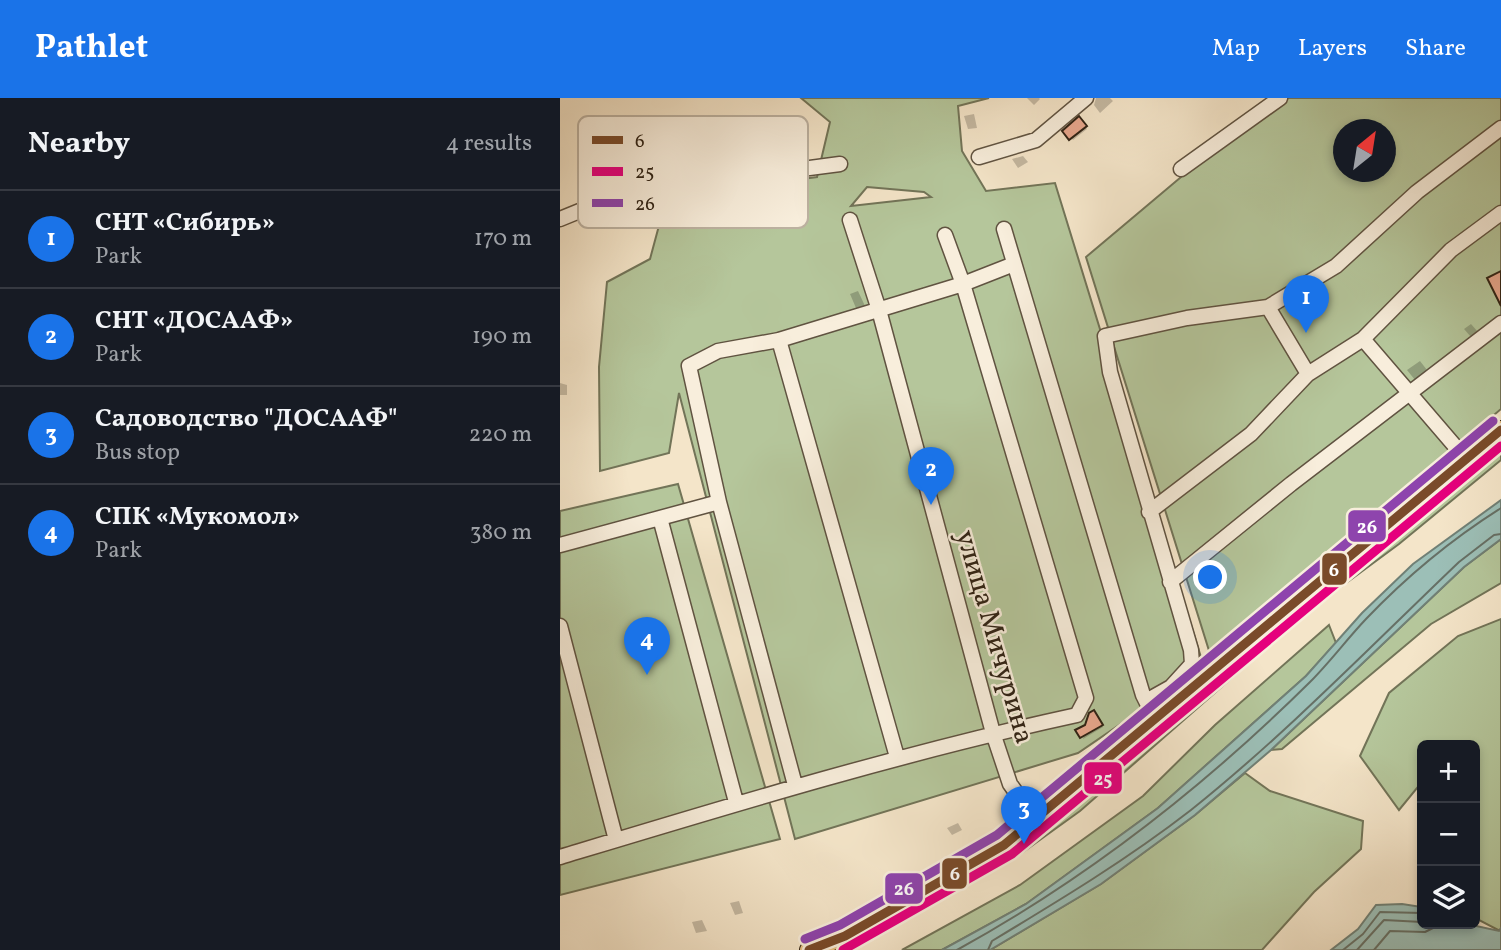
<!DOCTYPE html>
<meta charset="utf-8">
<style>
:root{--surface:#171b24;--page:#242831;--text:#f1f3f6;--muted:#9ea1a6;--line:#363941;--accent:#1a73e8}
body{margin:0;font-family:Vollkorn,serif;background:var(--page);color:var(--text)}
.controls{position:absolute;right:21px;bottom:21px;display:grid;overflow:hidden;border-radius:10px;box-shadow:0 4px 10px #0003}
.controls button{width:63px;height:63px;display:grid;place-items:center;padding:0;border:0;border-bottom:2px solid var(--line);background:var(--surface);color:var(--text);font:35px sans-serif}
.compass{position:absolute;left:773px;top:21px;width:63px;height:63px;border-radius:50%;background:var(--surface);box-shadow:0 4px 10px #0003;rotate:30deg}
.you{position:absolute;left:651px;top:480px;width:24px;height:24px;margin:-18px;border:5px solid #fff;border-radius:50%;background:#1a73e8;box-shadow:0 0 0 10px #1a73e833}
.badge{display:grid;place-items:center;width:46px;height:46px;border-radius:50%;background:var(--accent);color:#fff;font-size:23px;font-weight:700}
.pin{position:absolute;translate:-50% -58px;filter:drop-shadow(0 2px 4px #0008)}
.pin::after{content:'';position:absolute;top:37px;width:24px;height:21px;background:inherit;clip-path:polygon(0 0,100% 0,50% 100%)}
.list{margin:0;padding:0;list-style:none}
h2{display:flex;justify-content:space-between;align-items:center;height:91px;margin:0;padding:0 28px;font-size:30px}
h2 small{font-size:23px;font-weight:400;color:var(--muted)}
.list li{display:grid;grid-template-columns:46px 1fr auto;gap:21px;align-items:center;box-sizing:border-box;height:98px;padding:0 28px;border-top:2px solid var(--line)}
.list b{display:block;font-size:26px;white-space:nowrap}
.list p{margin:0;font-size:23px;white-space:nowrap;color:var(--muted)}
.list em{font-size:23px;font-style:normal;color:var(--muted)}
.icon{flex:none;width:38px;height:38px;fill:none;stroke:currentColor;stroke-width:2;stroke-linecap:round;stroke-linejoin:round}
.map{position:relative;flex:none;width:941px;height:852px;overflow:hidden}
header{display:flex;align-items:center;gap:42px;box-sizing:border-box;height:98px;padding:0 35px;background:var(--accent);color:#fff}
header strong{font-size:33px}
nav{display:flex;gap:38px;margin-inline-start:auto;font-size:24px}
main{display:flex}
aside{flex:1;background:var(--surface)}
.map>svg:first-child{display:block}
.green{fill:#b5c69b;stroke:#727458;stroke-width:2;fill-rule:evenodd}
.water{fill:#9cbfb7;stroke:#708076;stroke-width:2}
.shadow{fill:#0003}
.lines{fill:none;stroke-linecap:round;stroke-linejoin:round}
.shore{stroke:#667066;stroke-width:2}
.building{fill:#e9a88e;stroke:#2f2214;stroke-width:2}
.minor-casing{stroke:#605341;stroke-width:17}
.major-casing{stroke:#2f2214;stroke-width:20}
.minor{stroke:#f8eedc;stroke-width:14}
.major{stroke:#eac284;stroke-width:18}
.bus-1-casing{stroke:#f8eedc;stroke-width:14}
.bus-2-casing{stroke:#f8eedc;stroke-width:14}
.bus-3-casing{stroke:#f8eedc;stroke-width:14}
.bus-1{stroke:#7a4b2a;stroke-width:9}
.bus-2{stroke:#e5007d;stroke-width:9}
.bus-3{stroke:#8e44ad;stroke-width:9}
.labels{text-anchor:middle;dominant-baseline:central;stroke-width:5;stroke-linejoin:round;paint-order:stroke}
.street-label{font-size:28px;fill:#2f2214;stroke:#f8eedc}
.key{fill:#f8eedc;stroke:#bcb1a0;stroke-width:2}
.key-label{font-size:19px;fill:#2f2214}
.line-badge{stroke:#f8eedc;stroke-width:2.5}
.badge-label{font-size:19px;text-anchor:middle;font-weight:bold;fill:#fff}
</style>
<header>
<strong>Pathlet</strong>
<nav><a>Map</a><a>Layers</a><a>Share</a></nav>
</header>
<main>
<aside>
<h2>Nearby<small>4 results</small></h2>
<ul class="list">
<li><span class="badge">1</span><div><b>СНТ «Сибирь»</b><p>Park</p></div><em>170 m</em></li>
<li><span class="badge">2</span><div><b>СНТ «ДОСААФ»</b><p>Park</p></div><em>190 m</em></li>
<li><span class="badge">3</span><div><b>Садоводство &quot;ДОСААФ&quot;</b><p>Bus stop</p></div><em>220 m</em></li>
<li><span class="badge">4</span><div><b>СПК «Мукомол»</b><p>Park</p></div><em>380 m</em></li>
</ul>
</aside>
<div class="map">
<svg width="941" height="852" viewBox="0 0 941 852">
<rect width="100%" height="100%" fill="#f4e5c9"/>
<filter id="stains"><feTurbulence type="fractalNoise" baseFrequency=".00286" numOctaves="4"/><feColorMatrix values="0 0 0 0 .2 0 0 0 0 .09 0 0 0 0 .02 0 0 0 .5 -.17"/></filter>
<radialGradient id="worn" r=".72"><stop offset=".6" stop-color="#630" stop-opacity="0"/><stop offset="1" stop-color="#630" stop-opacity=".3"/></radialGradient>
<path class="green" d="M241 0H429L398 8 402 53 426 93 495 85 644 569 518 655 235 741 119 295 109 355 40 373 39 269 47 184 90 161 107 98 257 79 270 24ZM307 89 364 94 371 99 291 108Z
M715 0H941V311L651 559 526 159ZM783 32H825V74H783Z
M941 343V362L839 446 747 514 520 713 459 757 329 831 278 852 459 747 784 477Z
M118 386 220 741 0 797V413Z
M941 441V485L871 526 722 651 711 652 904 469Z
M941 521V830L940 833 915 820V647H862V684L839 712 800 658 829 595 898 538Z
M769 527 776 545 746 578 598 710 466 806 382 852H342L460 787 583 698 655 627Z
M685 675 710 693 803 723 801 751 754 794 702 852H430L541 786 635 717Z"/>
<path class="water" d="M941 402V441L904 469 711 652 635 717 541 786 430 852H382L466 806 598 710 746 578 802 515 853 466Z
M842 806 862 809V826H907L939 833 941 830V852H771L798 831 816 807Z"/>
<path class="shadow" d="M467 0H479L480 1 474 7Z
M536 0H550L553 3 540 15 534 7Z
M414 16 417 30 408 31 404 18Z
M519 21 527 31 513 42 505 33Z
M463 58 468 64 458 70 452 61Z
M45 115 52 127 43 130 37 118Z
M298 193 305 208 296 210 290 196Z
M911 226 918 234 911 239 904 231Z
M860 263 867 272 855 282 847 272Z
M0 285 7 287V297H0Z
M535 616 543 629 523 641 526 628Z
M398 725 402 732 392 737 387 730Z
M179 803 183 815 175 817 170 805Z
M142 822 147 833 136 835 132 824Z"/>
<g class="lines">
<path class="shore" d="M397 852C526 781 645 688 750 584 770 564 787 541 806 521 846 479 892 441 941 410
M428 852 432 843C500 802 568 761 631 712 726 636 811 548 899 464L934 437 941 436
M783 852 803 836 820 814 862 815
M797 852 824 822 862 824
M814 852 830 833 865 834 881 826"/>
</g>
<path class="building" d="M519 18 527 28 509 42 502 33Z
M941 173V208L927 180Z
M534 612 543 627 520 640 515 632 525 627 529 615Z"/>
<g class="lines">
<g class="minor-casing">
<path id="minor" d="M419 59 476 42 526 0
M621 71 720 0
M0 121 66 94 280 66
M290 122 319 212 433 635 450 686 475 721
M444 131 583 597 595 621
M708 209 748 276
M803 241 906 361
M219 242 337 659
M159 404 235 687
M589 414 691 336 748 276 803 241 891 152 941 115
M100 420 176 704
M0 447 159 404 129 268 158 253 219 242 403 186 454 166
M610 484 731 386 941 225
M0 528 56 742
M586 603 611 589 632 566 631 552 550 274 545 238 627 220 708 209 776 168 857 94 941 30
M0 759C172 707 342 655 517 617L526 600 403 186 385 137"/>
</g>
<g class="major-casing">
<path id="major" d="M249 852 285 838 444 747 941 332"/>
</g>
<use href="#minor" class="minor"/>
<use href="#major" class="major"/>
<g class="bus-1-casing">
<path id="bus-1" d="M249 852 285 838 444 747 941 332"/>
</g>
<g class="bus-2-casing">
<path id="bus-2" d="M283 852 452 756 941 348"/>
</g>
<g class="bus-3-casing">
<path id="bus-3" d="M245 841 280 827 437 737 933 323"/>
</g>
<use href="#bus-1" class="bus-1"/>
<use href="#bus-2" class="bus-2"/>
<use href="#bus-3" class="bus-3"/>
</g>
<g class="labels">
<g class="street-label">
<text transform="translate(434 539) rotate(74)">улица Мичурина</text>
</g>
</g>
<rect x="18" y="18" width="230" height="112" rx="10" class="key"/>
<rect x="32" y="38" width="31" height="8" fill="#7a4b2a"/>
<rect x="32" y="69" width="31" height="9" fill="#e5007d"/>
<rect x="32" y="101" width="31" height="8" fill="#8e44ad"/>
<g class="key-label">
<text x="75" y="49">6</text>
<text x="75" y="80">25</text>
<text x="75" y="112">26</text>
</g>
<g class="line-badge">
<rect x="787" y="411" width="40" height="34" rx="7" fill="#8e44ad"/>
<rect x="761" y="454" width="27" height="34" rx="7" fill="#7a4b2a"/>
<rect x="523" y="663" width="40" height="34" rx="7" fill="#e5007d"/>
<rect x="381" y="759" width="27" height="33" rx="7" fill="#7a4b2a"/>
<rect x="324" y="774" width="40" height="33" rx="7" fill="#8e44ad"/>
</g>
<g class="badge-label">
<text x="807" y="435">26</text>
<text x="774" y="478">6</text>
<text x="543" y="687">25</text>
<text x="395" y="782">6</text>
<text x="344" y="797">26</text>
</g>
<rect width="100%" height="100%" filter="url(#stains)"/>
<rect width="100%" height="100%" fill="url(#worn)"/>
</svg>
<div class="controls">
<button>+</button>
<button>−</button>
<button><svg class="icon" aria-label="layers" viewBox="0 0 24 24"><path d="M12 4l9 5-9 5-9-5zM3 14l9 5 9-5"/></svg></button>
</div>
<svg class="compass" viewBox="-18 -18 36 36"><path d="M0-13l5 13h-10z" fill="#e53935"/><path d="M0 13l5-13h-10z" fill="#9ea1a6"/></svg>
<div class="you"></div>
<div class="pin badge" style="left:746px;top:235px">1</div>
<div class="pin badge" style="left:371px;top:407px">2</div>
<div class="pin badge" style="left:464px;top:746px">3</div>
<div class="pin badge" style="left:87px;top:577px">4</div>
</div>
</main>
